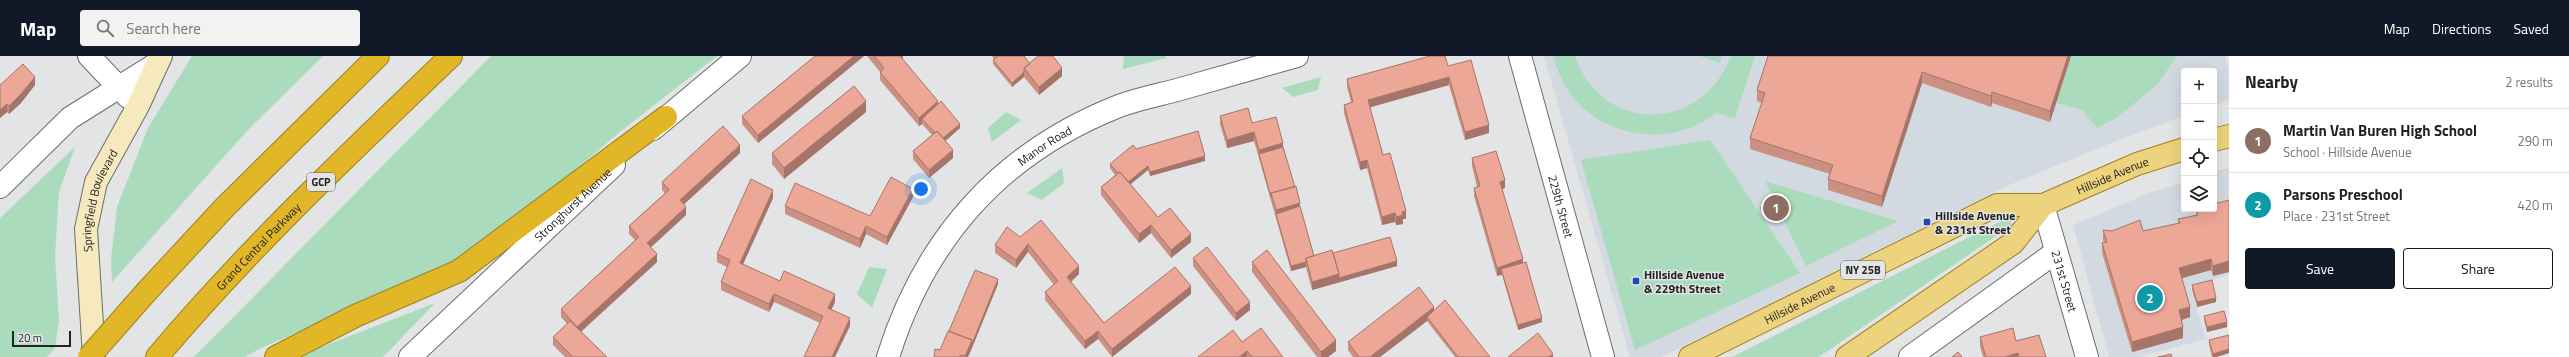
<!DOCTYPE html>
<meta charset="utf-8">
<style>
:root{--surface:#fff;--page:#f2f2f2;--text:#222;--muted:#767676;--line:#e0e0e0;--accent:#111827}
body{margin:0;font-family:"Titillium Web",sans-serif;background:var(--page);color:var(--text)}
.controls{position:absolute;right:12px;top:12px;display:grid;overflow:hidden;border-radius:4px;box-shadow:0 4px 16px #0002}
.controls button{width:36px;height:36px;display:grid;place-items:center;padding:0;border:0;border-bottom:1px solid var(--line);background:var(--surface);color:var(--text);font:20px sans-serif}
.scale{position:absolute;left:12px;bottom:10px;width:59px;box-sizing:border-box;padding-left:4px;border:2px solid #222223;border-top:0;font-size:11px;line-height:14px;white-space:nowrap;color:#222223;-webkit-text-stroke:3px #e3e4e6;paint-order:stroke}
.you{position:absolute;left:921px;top:133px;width:14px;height:14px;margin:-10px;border:3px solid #fff;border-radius:50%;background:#1a73e8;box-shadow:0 0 0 6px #1a73e833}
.badge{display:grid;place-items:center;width:26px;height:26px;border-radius:50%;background:var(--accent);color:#fff;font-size:13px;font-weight:700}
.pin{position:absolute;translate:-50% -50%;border:2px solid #fff;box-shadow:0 1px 4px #0006}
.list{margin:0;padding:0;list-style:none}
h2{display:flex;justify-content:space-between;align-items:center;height:52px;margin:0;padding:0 16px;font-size:17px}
h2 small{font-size:13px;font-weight:400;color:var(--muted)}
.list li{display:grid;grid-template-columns:26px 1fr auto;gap:12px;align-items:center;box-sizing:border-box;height:64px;padding:0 16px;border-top:1px solid var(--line)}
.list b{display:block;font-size:15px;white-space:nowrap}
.list p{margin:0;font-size:13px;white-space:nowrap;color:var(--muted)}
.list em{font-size:13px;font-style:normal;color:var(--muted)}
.actions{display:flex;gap:8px;padding:12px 16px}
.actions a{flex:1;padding:9px 0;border:1px solid var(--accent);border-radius:4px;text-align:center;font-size:14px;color:var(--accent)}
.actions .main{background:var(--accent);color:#fff}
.icon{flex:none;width:22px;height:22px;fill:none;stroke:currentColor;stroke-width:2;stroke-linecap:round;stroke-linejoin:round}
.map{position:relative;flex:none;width:2229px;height:301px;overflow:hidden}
header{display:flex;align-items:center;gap:24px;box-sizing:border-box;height:56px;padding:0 20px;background:var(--accent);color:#fff}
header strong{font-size:19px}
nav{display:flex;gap:22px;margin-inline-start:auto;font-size:14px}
.search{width:280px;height:36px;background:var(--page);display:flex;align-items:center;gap:10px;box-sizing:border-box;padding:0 14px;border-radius:4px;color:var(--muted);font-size:15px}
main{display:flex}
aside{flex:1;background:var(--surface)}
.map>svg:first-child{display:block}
.built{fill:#d2d9e0}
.green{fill:#a9dbbc}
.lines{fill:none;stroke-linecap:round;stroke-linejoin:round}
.minor-casing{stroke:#6c6d6f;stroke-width:24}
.secondary-casing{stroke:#6c6d6f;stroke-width:24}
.primary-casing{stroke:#9e8226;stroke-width:24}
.motorway-casing{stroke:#9e8226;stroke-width:24}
.minor{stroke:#fff;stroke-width:22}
.secondary{stroke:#f6e9be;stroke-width:22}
.primary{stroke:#edd37d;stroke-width:22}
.motorway{stroke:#e1b627;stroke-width:22}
.motorway-bridge-casing{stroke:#9e8226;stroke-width:24;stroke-linecap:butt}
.motorway-bridge{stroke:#e1b627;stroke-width:22}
.wall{fill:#cc9082}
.shaded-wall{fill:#a6756a}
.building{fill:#eda797;stroke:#a6756a}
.poi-dot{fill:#1b4ab7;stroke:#e3e4e6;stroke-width:1.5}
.labels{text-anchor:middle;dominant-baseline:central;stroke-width:3;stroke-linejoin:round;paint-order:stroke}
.shield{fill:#e3e4e6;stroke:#5c5c5e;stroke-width:1}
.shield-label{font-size:11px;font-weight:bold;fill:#222223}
.street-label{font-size:12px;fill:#222223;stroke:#e3e4e6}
.poi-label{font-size:12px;font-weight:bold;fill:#222223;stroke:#e3e4e6;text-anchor:start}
</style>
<header>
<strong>Map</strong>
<div class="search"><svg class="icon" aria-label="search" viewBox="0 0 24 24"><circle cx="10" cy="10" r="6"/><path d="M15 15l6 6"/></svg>Search here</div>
<nav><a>Map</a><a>Directions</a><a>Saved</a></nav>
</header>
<main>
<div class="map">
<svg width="2229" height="301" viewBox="0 0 2229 301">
<rect width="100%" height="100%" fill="#e3e4e6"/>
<path class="built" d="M1544 0H2225L2229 13V44L2214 49V15H2184V60L2116 85 2007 130 1661 301H1630Z
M2229 111V219L2190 230 2206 283 2138 301H2109L2073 169 2149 137 2184 126V153H2214V116Z"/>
<path class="green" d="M192 0H323L247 75 112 226 111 203 117 151 148 72Z
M491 0H717L621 75 471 202 261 292 245 301H194Z
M1124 0H1165L1166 2 1123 13Z
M1554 0H1575C1602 79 1702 77 1731 0H1755L1735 62 1716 57C1659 102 1568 73 1554 0Z
M1700 0H1722L1720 7Z
M2071 0H2177L2157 29 2116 62 2097 72 2082 54 2056 47Z
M1321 21 1318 34 1293 41 1282 32Z
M1006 56 1021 64 992 86 988 72Z
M1710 84 1800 217 1635 294 1581 104Z
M75 91 59 136 55 201 59 264 55 292 47 301H0V162Z
M1062 112 1064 127 1042 144 1027 137Z
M1765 125 1898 165 1806 210Z
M2005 163H2010L2012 169 1819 301H1732Z
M869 211 887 213 872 252 857 238Z
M435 247 383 301H296Z"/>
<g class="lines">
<g class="minor-casing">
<g id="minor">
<path d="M89 0 128 41"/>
<path id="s1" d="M1520 0 1603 301"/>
<path d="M653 73 740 0"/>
<path d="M0 131 70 62 156 8"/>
<path id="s2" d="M2043 149 2087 301"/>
<path id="s3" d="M410 301 614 109"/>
<path id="s4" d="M888 301C925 182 1002 96 1119 50 1138 43 1158 39 1177 34 1217 23 1257 11 1297 0"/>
<path d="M1910 301 2056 196"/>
</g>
</g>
<g class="secondary-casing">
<g id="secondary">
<path id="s5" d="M94 301 86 173 96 126 138 50 161 0"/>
</g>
</g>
<g class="primary-casing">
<g id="primary">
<path d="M2214 84 2229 80"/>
<path id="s6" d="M1690 301 1997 149H2043L2137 108 2184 93"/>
<path d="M1847 301 2013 187 2043 149"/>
</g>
</g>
<g class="motorway-casing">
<g id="motorway">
<path d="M148 234 225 151 378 0"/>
<path id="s7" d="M157 301C247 194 350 97 451 0"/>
<path d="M276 301 355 260 459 215 666 61"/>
</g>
</g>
<use href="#minor" class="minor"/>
<use href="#secondary" class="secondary"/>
<use href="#primary" class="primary"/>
<use href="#motorway" class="motorway"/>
<g class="motorway-bridge-casing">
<path id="motorway-bridge" d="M89 301 148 234"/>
</g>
<use href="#motorway-bridge" class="motorway-bridge"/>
</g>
<path class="wall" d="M815 0H864L758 87 742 68V60Z
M867 0H903V4L938 47 960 72 945 85 953 102 929 122 913 103V95L932 79 922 68 919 70 880 24V16Z
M992 0H1024L1030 8 1062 20 1039 39 1024 21 1012 31 993 8V4L994 3Z
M1768 0H2071L2050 66 1992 47 1991 51 1922 27 1882 151 1828 134V123L1830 118 1750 93V82L1762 47 1757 45V34Z
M1448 10 1489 77 1465 84 1449 29 1370 51 1383 99 1406 163H1403V168L1396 169 1395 166 1382 169 1367 112 1360 114 1344 57V49L1351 46 1347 31V23Z
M0 29H35L21 47 9 58 7 56 0 62Z
M866 56 784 123 772 108V97Z
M1220 60 1252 67 1283 91 1314 200 1333 197 1397 210 1312 234 1306 211 1291 215 1254 85 1227 92 1220 68Z
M740 97 684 148 686 159 651 191 657 206 581 276 607 301H565L553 289V281L567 268 561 261V253L635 184 629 178V170L665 137 662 134V126Z
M1472 102 1505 132 1502 133 1523 207 1542 266 1518 274 1502 219 1497 220 1474 140V132L1477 131 1472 110Z
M1205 105 1150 120 1148 114 1130 128 1158 161 1191 186 1171 202 1151 177 1139 187 1101 139V131L1115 119 1110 112V108Z
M913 141 887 189 866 178 860 192 785 158V150L870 160Z
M773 142 743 208 780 225 835 246 831 254 850 270 820 267 774 246 769 256 721 234V226L727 211 717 206V198Z
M2214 153 2213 220 2211 214 2182 222 2190 261 2181 264 2183 282 2132 296 2102 197V187L2104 186 2103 184V174L2112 175H2143L2178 167V163L2196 159V154Z
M1020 181 1079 218 1071 226 1104 267 1191 238 1112 301 1098 283 1085 293 1045 244V236L1054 229 1028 196 1016 212 995 197V189Z
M1193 202 1250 254 1236 265 1193 210Z
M1252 206 1336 295 1328 301H1317L1252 216Z
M998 228 968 301H934L940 294 949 275Z
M2192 229 2216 246 2197 251 2192 234Z
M1434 254 1490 301H1455L1427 265 1380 301H1353L1348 294V286Z
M2204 260 2227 271 2207 276 2204 264Z
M1980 281 2016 285 2046 301H1983L1980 290Z
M2209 284 2229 297 2216 301H2212L2209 289Z
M1242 286 1283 301H1198Z"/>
<path class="shaded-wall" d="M854 0H864L758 87V79Z
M899 0H903V4Z
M2068 0H2071L2050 66V55Z
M1062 12V20L1039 39V31Z
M1024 16V21L1012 31V27Z
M1922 16V27L1882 151V140Z
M35 21V29L21 47 9 58V50Z
M1449 21V29L1368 52V44Z
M1992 36V47L1991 51V40Z
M866 45V56L784 123V112Z
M938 45V53L922 63V68L919 70V62Z
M7 48V56L0 62V54Z
M960 68V72L941 89V84Z
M1489 69V77L1465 84V76Z
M1254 76V85L1227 92V84Z
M1283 87V95L1259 98V94Z
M740 89V97L680 152V144Z
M953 94V102L929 122V114Z
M1205 100V105L1150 120V116Z
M1367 104V112L1360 114V106Z
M1148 110V114L1126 132V127Z
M1505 124V132L1500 134V126Z
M913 133V141L887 189V181Z
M773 134V142L740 215V207Z
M1300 147V155L1276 158V162V154Z
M686 151V159L647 195V187Z
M1406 155V163H1403V168L1396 169V161L1402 156Z
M1395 157V166L1382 169V161Z
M1151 169V177L1139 187V178Z
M866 170V178L860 192V183Z
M1191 178V186L1171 202V194Z
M1028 188V196L1016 212V204Z
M657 198V206L577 279V271Z
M1523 203V211L1497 220V212Z
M2211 203V214L2179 223V212Z
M1397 205V210L1312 234V226L1339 218Z
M2229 205V216L2213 220V210Z
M1306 206V211L1291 215V210Z
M1079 210V218L1067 229V221Z
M998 223V228L972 292V288Z
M1191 230V238L1112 301V293Z
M774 238V246L769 256V248Z
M835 238V246L828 260V252Z
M2216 242V246L2197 251V246Z
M1250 246V254L1236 265V257Z
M1434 251V259L1427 261V265L1380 301H1370Z
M2190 251V261L2179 265V254Z
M850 262V270L835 301H832Z
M1542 262V266L1518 274V269Z
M2227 266V271L2207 276V271Z
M2183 271V282L2132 296V286Z
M1098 275V283L1085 293V285Z
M972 284V292L968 301H965Z
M1336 284V295L1328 301H1321V296Z
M2229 293V297L2216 301H2213V298Z
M1247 295V301H1239Z
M2018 297V301H2005Z
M1553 298V301H1549Z"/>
<path class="building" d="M815 0H854L758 79 742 60Z
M874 0H900L938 45 919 62 880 16 884 12Z
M998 0H1024L1030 8 1024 12V16L1012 27 993 4Z
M1038 0H1053L1062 12 1039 31 1024 12Z
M1430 0H1445L1448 10 1471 4 1489 69 1465 76 1449 21 1368 44 1383 99 1390 97 1406 155 1402 156 1403 159 1396 161 1395 157 1382 161 1367 104 1360 106 1344 49 1353 46 1347 23Z
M1768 0H2068L2050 55 1992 36 1991 40 1922 16 1882 140 1828 123 1833 109 1750 82 1765 37 1757 34Z
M23 8 35 21 21 38 9 50 7 48 0 54V29Z
M854 30 866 45 784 112 772 97Z
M941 45 960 68 943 82 937 75 935 77 922 63Z
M1248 52 1252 67 1276 61 1283 87 1259 94 1254 76 1227 84 1220 60Z
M723 70 740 89 680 144 686 151 647 187 657 198 577 271 561 253 639 181 629 170 669 134 662 126Z
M937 75 953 94 929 114 913 95Z
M1198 75 1205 100 1150 116 1148 110 1128 126 1120 116 1118 117 1110 108 1133 89 1136 93Z
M1283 91 1295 131 1271 137V141L1259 98Z
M1496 95 1505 124 1500 126 1523 203 1497 212 1474 132 1480 130 1472 102Z
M1120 116 1158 161 1170 152 1191 178 1171 194 1151 169 1139 178 1101 131Z
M891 121 913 133 887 181 866 170 860 183 785 150 795 127 870 160Z
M751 123 773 134 740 207 780 225 784 215 835 238 828 252 850 262 832 301H804L823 260 774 238 769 248 721 226 730 204 717 198Z
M1296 130 1300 147 1276 154 1271 137Z
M2229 144V205L2213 210 2211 203 2179 212 2190 251 2179 254 2183 271 2132 286 2102 187 2107 186 2103 174 2112 175 2140 164 2143 175 2180 167 2178 163 2198 159 2196 154 2214 153V148Z
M1300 150 1314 200 1306 202V206L1291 210 1276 158Z
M1041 164 1079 210 1067 221 1104 267 1175 211 1191 230 1112 293 1098 275 1085 285 1045 236 1058 225 1028 188 1016 204 995 189 1007 171 1020 181Z
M1390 181 1397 205 1339 222V218L1333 197Z
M1207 191 1250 246 1236 257 1193 202Z
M1267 194 1336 284 1321 296 1252 206Z
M1332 194 1339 218 1312 226 1306 202Z
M1526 206 1542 262 1518 269 1501 213Z
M975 214 998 223 972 288V284L949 275Z
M2212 224 2216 242 2197 246 2192 229Z
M1419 231 1434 251 1370 301H1359L1348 286Z
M1445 244 1490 301H1458L1427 261Z
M2224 255 2227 266 2207 271 2204 260Z
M570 265 607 301H573L553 281Z
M1261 272 1283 301H1252L1247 295 1239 301H1198L1233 274 1242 286Z
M2013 272 2016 285 2039 279 2046 301H2019L2018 297 2005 301H1986L1980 281Z
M948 275 972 284 965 300 960 299V301H934L935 293 940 294Z
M1538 277 1553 298 1549 301H1508Z
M2229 279V293L2213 298 2209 284Z
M1958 296 1962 301H1952Z
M2171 298 2172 301H2158Z"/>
<g class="poi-dot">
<rect x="1923" y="162" width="8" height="8" rx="2"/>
<rect x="1632" y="221" width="8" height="8" rx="2"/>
</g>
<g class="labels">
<g class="shield">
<rect x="307" y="117" width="28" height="18" rx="3"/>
<rect x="1841" y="205" width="44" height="18" rx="3"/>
</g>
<g class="shield-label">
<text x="321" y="126">GCP</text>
<text x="1863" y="214">NY 25B</text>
</g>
<g class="street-label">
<text stroke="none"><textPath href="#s4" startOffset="269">Manor Road</textPath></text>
<text stroke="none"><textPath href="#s6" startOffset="464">Hillside Avenue</textPath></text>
<text stroke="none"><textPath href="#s5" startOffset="159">Springfield Boulevard</textPath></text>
<text stroke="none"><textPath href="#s3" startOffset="223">Stronghurst Avenue</textPath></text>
<text stroke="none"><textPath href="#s1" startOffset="156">229th Street</textPath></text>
<text stroke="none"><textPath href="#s7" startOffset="150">Grand Central Parkway</textPath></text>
<text stroke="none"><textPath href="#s2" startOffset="79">231st Street</textPath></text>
<text stroke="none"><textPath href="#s6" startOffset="122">Hillside Avenue</textPath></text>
</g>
<g class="poi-label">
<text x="1935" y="159">Hillside Avenue<tspan x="1935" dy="14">&amp; 231st Street</tspan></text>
<text x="1644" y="218">Hillside Avenue<tspan x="1644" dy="14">&amp; 229th Street</tspan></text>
</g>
</g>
</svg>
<div class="controls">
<button>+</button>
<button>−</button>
<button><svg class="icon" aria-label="locate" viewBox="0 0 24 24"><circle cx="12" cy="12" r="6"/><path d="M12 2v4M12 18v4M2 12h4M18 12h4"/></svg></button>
<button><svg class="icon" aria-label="layers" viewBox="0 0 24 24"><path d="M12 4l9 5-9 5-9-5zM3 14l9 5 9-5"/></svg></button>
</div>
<div class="scale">20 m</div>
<div class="you"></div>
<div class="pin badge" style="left:1776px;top:152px;background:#8d6e63">1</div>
<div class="pin badge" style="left:2150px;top:242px;background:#0f9aa8">2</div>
</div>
<aside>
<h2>Nearby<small>2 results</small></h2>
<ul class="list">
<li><span class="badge" style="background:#8d6e63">1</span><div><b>Martin Van Buren High School</b><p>School · Hillside Avenue</p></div><em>290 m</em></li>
<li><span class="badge" style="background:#0f9aa8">2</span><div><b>Parsons Preschool</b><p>Place · 231st Street</p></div><em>420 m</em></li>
</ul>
<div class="actions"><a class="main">Save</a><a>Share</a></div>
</aside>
</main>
